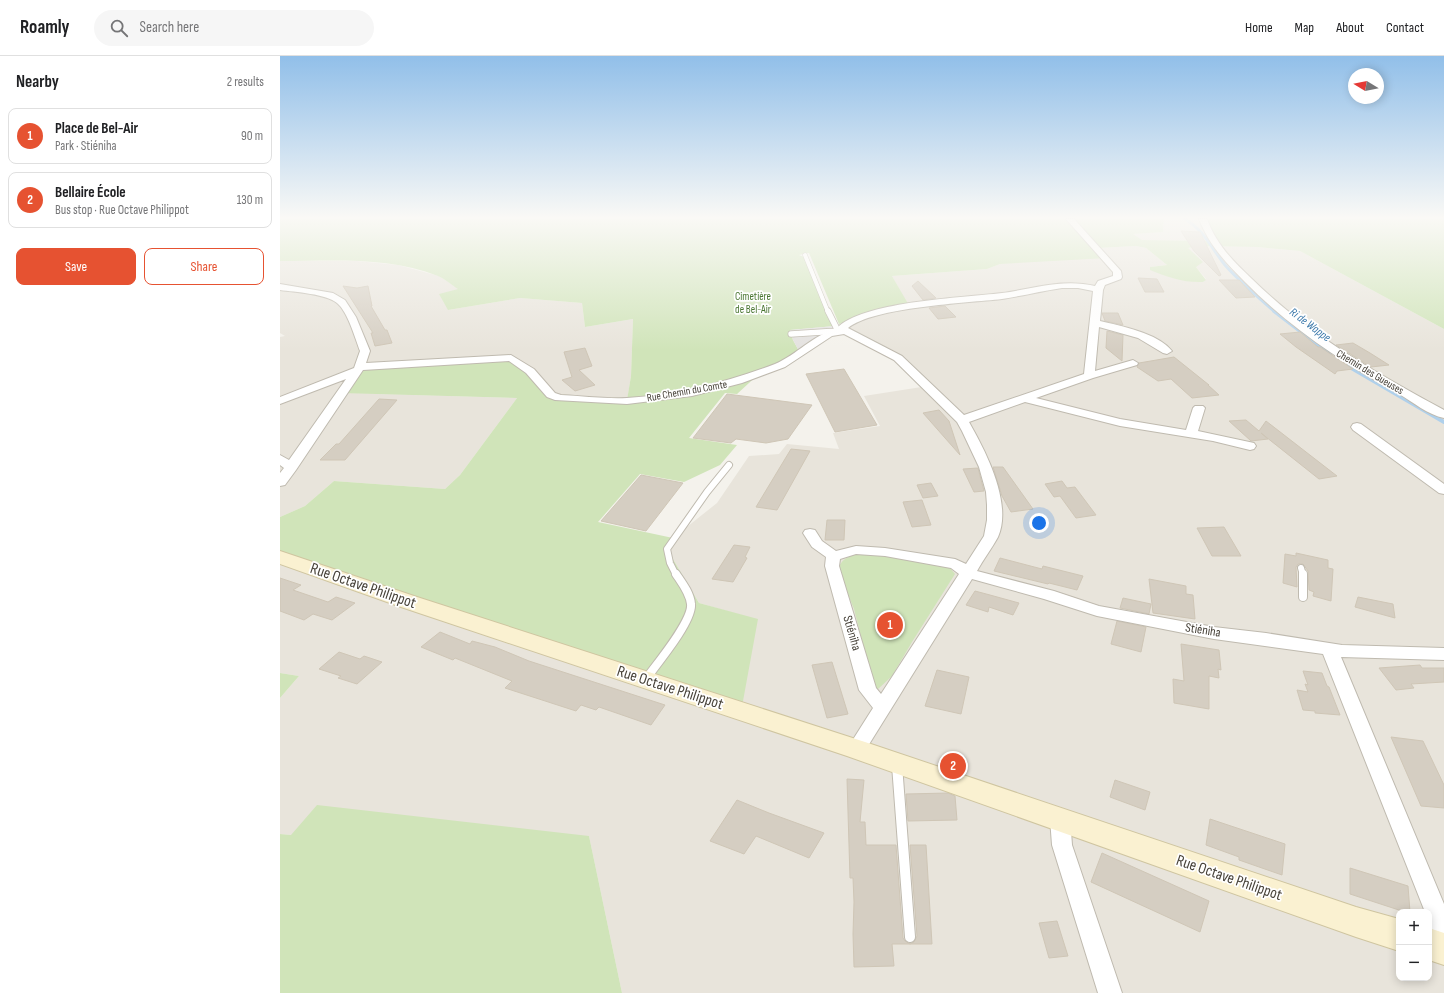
<!DOCTYPE html>
<meta charset="utf-8">
<style>
:root{--surface:#fff;--page:#f6f6f6;--text:#202124;--muted:#757577;--line:#e0e0e0;--accent:#e65231}
body{margin:0;font-family:"Sofia Sans Condensed",sans-serif;background:var(--page);color:var(--text)}
.controls{position:absolute;right:12px;bottom:12px;display:grid;overflow:hidden;border-radius:8px;box-shadow:0 2px 10px #0003}
.controls button{width:36px;height:36px;display:grid;place-items:center;padding:0;border:0;border-bottom:1px solid var(--line);background:var(--surface);color:var(--text);font:20px sans-serif}
.compass{position:absolute;left:1068px;top:12px;width:36px;height:36px;border-radius:50%;background:var(--surface);box-shadow:0 2px 10px #0003;rotate:280deg}
.you{position:absolute;left:759px;top:467px;width:14px;height:14px;margin:-10px;border:3px solid #fff;border-radius:50%;background:#1a73e8;box-shadow:0 0 0 6px #1a73e833}
.badge{display:grid;place-items:center;width:26px;height:26px;border-radius:50%;background:var(--accent);color:#fff;font-size:13px;font-weight:700}
.pin{position:absolute;translate:-50% -50%;border:2px solid #fff;box-shadow:0 1px 4px #0006}
.list{margin:0;padding:0;list-style:none}
h2{display:flex;justify-content:space-between;align-items:center;height:52px;margin:0;padding:0 16px;font-size:17px}
h2 small{font-size:13px;font-weight:400;color:var(--muted)}
.list li{display:grid;grid-template-columns:26px 1fr auto;gap:12px;align-items:center;box-sizing:border-box;height:56px;margin:0 8px 8px;padding:0 8px;border:1px solid var(--line);border-radius:8px}
.list b{display:block;font-size:15px;white-space:nowrap}
.list p{margin:0;font-size:13px;white-space:nowrap;color:var(--muted)}
.list em{font-size:13px;font-style:normal;color:var(--muted)}
.actions{display:flex;gap:8px;padding:12px 16px}
.actions a{flex:1;padding:9px 0;border:1px solid var(--accent);border-radius:8px;text-align:center;font-size:14px;color:var(--accent)}
.actions .main{background:var(--accent);color:#fff}
.icon{flex:none;width:22px;height:22px;fill:none;stroke:currentColor;stroke-width:2;stroke-linecap:round;stroke-linejoin:round}
.map{position:relative;flex:none;width:1164px;height:937px;overflow:hidden}
header{display:flex;align-items:center;gap:24px;box-sizing:border-box;height:56px;padding:0 20px;background:var(--surface);border-bottom:1px solid var(--line)}
header strong{font-size:19px}
nav{display:flex;gap:22px;margin-inline-start:auto;font-size:14px}
.search{width:280px;height:36px;background:var(--page);display:flex;align-items:center;gap:10px;box-sizing:border-box;padding:0 14px;border-radius:22px;color:var(--muted);font-size:15px}
main{display:flex}
aside{flex:1;background:var(--surface)}
.map>svg:first-child{display:block}
.residential{fill:#e8e4db;fill-rule:evenodd}
.green{fill:#d0e4b9}
.parking{fill:#e4e2e0}
.lines{fill:none;stroke-linecap:round;stroke-linejoin:round}
.stream-far1{stroke:#afd0eb;stroke-width:3}
.stream{stroke:#afd0eb;stroke-width:4}
.building{fill:#d5cec2;stroke:#cfc6b6}
.lane-far4-casing{stroke:#bfbaaf;stroke-width:5}
.lane-far3-casing{stroke:#bfbaaf;stroke-width:7}
.lane-far2-casing{stroke:#bfbaaf;stroke-width:8}
.lane-far1-casing{stroke:#bfbaaf;stroke-width:10}
.lane-casing{stroke:#bfbaaf;stroke-width:12}
.street-casing{stroke:#bfbaaf;stroke-width:2}
.secondary-casing{stroke:#cfc5a0;stroke-width:2}
.lane-far4{stroke:#fff;stroke-width:4}
.lane-far3{stroke:#fff;stroke-width:5.5}
.lane-far2{stroke:#fff;stroke-width:6}
.lane-far1{stroke:#fff;stroke-width:8}
.lane{stroke:#fff;stroke-width:10}
.street{fill:#fff;fill-rule:evenodd}
.secondary{fill:#faf1d1;fill-rule:evenodd}
.labels{text-anchor:middle;dominant-baseline:central;stroke-width:3.5;stroke-linejoin:round;paint-order:stroke}
.far-park-label{font-size:11px;fill:#4a7632;stroke:#fff}
.far-street-label{font-size:11px;fill:#48433a;stroke:#fff}
.far-water-label{font-size:12px;font-style:italic;fill:#3c79ab;stroke:#fff}
.street-label{font-size:13px;fill:#48433a;stroke:#fff}
.near-street-label{font-size:16px;fill:#48433a;stroke:#fff}
</style>
<header>
<strong>Roamly</strong>
<div class="search"><svg class="icon" aria-label="search" viewBox="0 0 24 24"><circle cx="10" cy="10" r="6"/><path d="M15 15l6 6"/></svg>Search here</div>
<nav><a>Home</a><a>Map</a><a>About</a><a>Contact</a></nav>
</header>
<main>
<aside>
<h2>Nearby<small>2 results</small></h2>
<ul class="list">
<li><span class="badge">1</span><div><b>Place de Bel-Air</b><p>Park · Stiéniha</p></div><em>90 m</em></li>
<li><span class="badge">2</span><div><b>Bellaire École</b><p>Bus stop · Rue Octave Philippot</p></div><em>130 m</em></li>
</ul>
<div class="actions"><a class="main">Save</a><a>Share</a></div>
</aside>
<div class="map">
<svg width="1164" height="937" viewBox="0 0 1164 937">
<rect width="100%" height="100%" fill="#f4f2ec"/>
<path class="residential" d="M884 163H923L935 185 861 184 852 178 883 176Z
M856 190 866 192 887 209 870 211 916 226H923L926 223 916 211 907 192 919 190 977 191 1020 195 1164 273V937H342L309 780 11 779 0 778V642L19 620 0 617V501L478 564 419 547 387 493 393 482 437 447 469 400 499 398 507 388 559 393 553 377 600 370 584 340 648 330 633 315 565 275 570 264 629 251 612 220 707 213 720 208 818 192ZM1119 856H1149V922H1119Z
M0 205H77L118 209 159 220 179 233 168 254 240 242 302 247 305 271 353 263 351 320 347 345 279 342 61 337 237 342 180 419 165 433 54 425 25 450 0 461V281L5 280 0 277Z"/>
<path class="green" d="M0 163H884L883 176 853 178 862 184 934 185 923 163H1164V273L1020 195 977 191 919 190 908 192 923 206 916 211 926 224 923 226C904 227 888 221 870 214V211L887 209 866 192 856 190 818 192 827 202 720 208 707 213 612 220 630 251 559 268 529 197 519 199 527 202 555 270 510 274 513 284 520 297 481 316 457 338 445 337 409 382 457 389 440 409 404 426 360 418 318 466 393 482 387 493 419 547 478 563 461 656 0 501V461L25 450 54 425 165 433 180 419 237 342 61 337 80 311 231 302 271 339 347 344 351 320 353 263 305 271 302 247 240 242 168 254 159 238 178 233C172 229 165 223 158 220 108 200 52 205 0 205Z
M595 498 670 512 675 518 632 586 612 620 597 634 592 624 574 553 558 514C562 497 581 498 595 498Z
M0 617 19 620 0 642Z
M37 749 309 780 342 937H0V778L11 779Z"/>
<path class="parking" d="M555 270 558 275 520 297 513 284 510 274Z"/>
<g class="lines">
<path class="stream-far1" d="M905 163C924 174 932 193 945 209 960 226 978 241 995 256"/>
<path class="stream" d="M994 255 1050 298
M1068 310 1164 366"/>
</g>
<path class="building" d="M901 175 920 176 941 219 939 220 914 195Z
M858 222 877 223 884 236H865Z
M939 224H959L975 241 956 242Z
M638 225 656 242 643 244 632 230Z
M63 230 77 232 88 230 92 250H91L105 274H107L112 287 95 290 91 277H93Z
M665 250 676 261 658 263 649 252Z
M822 257H838L843 269 825 265Z
M827 275 843 279 842 305 826 292Z
M1020 276 1038 291H1040L1073 313 1057 315 1055 318 1016 291 1000 278Z
M1073 287 1090 297 1109 309 1091 311 1056 289Z
M305 292 312 310 299 314 315 329 295 335 282 324 292 321 284 296Z
M894 301 929 329H928L939 339 912 342 891 323 878 325 857 311 859 307Z
M564 313 597 369 555 376 526 318Z
M447 338 532 349 508 383 486 387 456 383 451 387 413 382Z
M99 343 117 344 65 404H40L56 388H59Z
M659 354 669 365 680 399 643 357Z
M966 364 979 375 986 365 1057 420 1039 423 981 377 988 383 971 385 949 365Z
M511 393 530 395 497 454 476 451Z
M713 411H723L753 453 731 456 722 440Z
M698 412 704 435 694 436 683 413Z
M361 419 403 427 366 475 321 465Z
M782 425 787 432 795 431 816 459 796 462 780 440 774 441 765 428Z
M651 427 658 440 643 442 637 429Z
M642 444 651 469 632 471 623 446Z
M547 464H565L564 484H545Z
M944 471 961 500H932L917 472Z
M454 489 470 491 465 501 467 502 453 526 432 523Z
M1016 497 1048 504V512L1053 513 1051 545 1033 540 1034 536 1029 534 1028 515 1023 508H1018L1016 511 1017 531 1003 527 1005 498 1016 500Z
M720 502 762 513 763 510 803 520 797 534 769 527 768 528 714 515Z
M0 522 21 529 13 534 48 546 56 541 75 547 52 564 33 558 24 564 0 555Z
M869 523 906 530V538L913 539 915 563 873 557Z
M695 535 710 539 739 547 733 559 709 551 708 556 686 549Z
M1078 541 1113 548 1115 562 1075 551Z
M843 542 871 548 869 558 840 552Z
M837 565 866 571 861 596 831 588Z
M160 576 190 588 192 585 215 591 249 605 385 649 371 669 319 651 316 654 301 649 296 655 225 632 232 625 175 602 173 604 141 591Z
M901 588 939 594 941 614 938 613 939 622 929 620V653L894 647 893 623 904 625Z
M59 596 80 603 84 600 102 606 77 628 58 622 61 620 39 613Z
M552 606 568 658 547 662 532 609Z
M1140 609 1142 612H1164V626L1131 628 1134 632 1116 634 1099 612Z
M657 614 689 621 681 658 645 650Z
M1023 615 1042 617 1047 630 1049 631 1060 659 1035 657V655L1023 654 1017 634 1028 636 1025 628 1028 629Z
M1111 681 1143 685 1164 729V752L1141 750Z
M567 723 584 724 580 766H585L586 789H616L623 882 625 885 630 888 634 886 637 880 630 789H646L652 888H612L614 910 574 911 573 878 574 846 573 822H570Z
M835 724 870 736 865 754 830 741Z
M668 737 675 740 677 764 628 765 626 738Z
M457 744 489 757 544 777 529 802 476 780 464 798 430 785Z
M930 763 1005 788 1002 819 959 804V801L926 789Z
M822 797 929 845 920 876 811 826Z
M1070 812 1128 830 1130 856H1125L1070 838Z
M777 865 788 900 769 902 759 867Z"/>
<g class="lines">
<g class="lane-far4-casing">
<path id="lane-far4" d="M525 199 548 256"/>
</g>
<g class="lane-far3-casing">
<path id="lane-far3" d="M548 255 558 275
M511 278 558 275"/>
</g>
<g class="lane-far2-casing">
<path id="lane-far2" d="M1021 512 1023 519
M396 519 390 507 387 493 427 436 449 409"/>
</g>
<g class="lane-far1-casing">
<path id="lane-far1" d="M1023 518V541
M365 624C376 609 413 565 411 548 410 537 402 527 396 518"/>
</g>
<g class="lane-casing">
<path id="lane" d="M617 709 630 881"/>
</g>
<g class="street-casing">
<path id="street" d="M786 163H794L841 215 842 221 841 223 825 229 823 234 820 265C841 270 878 277 892 295L887 298 883 297 858 282 819 271 815 315 853 304 858 307 857 309 813 322 756 342 840 363 906 374 913 352 915 350H923L925 352 918 375 974 387 976 390 974 393 970 394 933 385 840 370 745 346 689 366C705 394 733 447 718 481 712 492 703 504 697 515L774 535 819 550 934 571 986 577 1062 589 1164 592V604L1061 601 1164 848V886L1156 883C1152 873 1149 866 1149 856H1145L1043 598 934 583 817 560 764 543 692 523 583 698 576 700 569 698 567 693 593 652 579 634 545 510 546 501 532 491 523 477 525 474 530 473 535 474 542 485 556 495 576 490 605 492 675 503 686 508 704 480 707 464V449L706 436 699 411 682 375 677 366 614 304 564 278 552 280 505 311 462 327 412 340 347 348 275 344 267 341 246 317 229 305 83 314 16 414 5 429 0 430V417L4 412 0 409V399L9 404 66 323 0 348V341L74 312 80 295C75 282 68 256 57 247 47 238 15 236 0 234V228L53 237 65 244 76 261 90 295 86 307 231 299 254 313 275 337 281 339C302 340 325 343 347 342 398 339 447 326 495 308 517 299 533 278 558 273L559 270C590 245 680 242 722 237 753 233 783 222 815 230L818 225 833 220V216ZM782 232H798L813 235 804 318 684 359 622 300 568 272C594 251 686 247 722 243 742 240 762 235 782 232ZM576 498 605 500 671 512 679 518 601 638 596 632 559 510 560 503Z
M919 163H927C936 188 953 205 972 223 1029 279 1094 316 1164 354V362C1148 359 1133 346 1119 338 1063 307 1010 272 965 226 946 207 929 189 919 163Z
M1077 367 1081 368 1164 428V438L1159 437 1073 374 1071 371 1073 368Z
M780 753 787 756 790 762 792 789 842 937H818L772 789 770 762 773 756Z"/>
</g>
<g class="secondary-casing">
<path id="secondary" d="M0 495 137 541 585 686 1076 851 1119 863V895L1076 881 567 700 121 551 0 508Z
M1149 872 1164 877V909L1149 904Z"/>
</g>
<use href="#lane-far4" class="lane-far4"/>
<use href="#lane-far3" class="lane-far3"/>
<use href="#lane-far2" class="lane-far2"/>
<use href="#lane-far1" class="lane-far1"/>
<use href="#lane" class="lane"/>
<use href="#street" class="street"/>
<use href="#secondary" class="secondary"/>
</g>
<linearGradient id="sky" x2="0" y2="1"><stop stop-color="#91bfe9"/><stop offset="0.55" stop-color="#faf9f6"/><stop offset="1" stop-color="#faf9f6" stop-opacity="0"/></linearGradient>
<rect width="1164" height="294" fill="url(#sky)"/>
<g class="labels">
<g class="far-park-label">
<text x="473" y="240">Cimetière<tspan x="473" dy="13">de Bel-Air</tspan></text>
</g>
<g class="far-street-label">
<text transform="translate(1090 316) rotate(31)">Chemin des Gueuses</text>
<text transform="translate(407 335) rotate(-10)">Rue Chemin du Comte</text>
</g>
<g class="far-water-label">
<text transform="translate(1030 269) rotate(37)">Ri de Wappe</text>
</g>
<g class="street-label">
<text transform="translate(923 574) rotate(9)">Stiéniha</text>
<text transform="translate(572 577) rotate(74)">Stiéniha</text>
</g>
<g class="near-street-label">
<text transform="translate(83 530) rotate(19)">Rue Octave Philippot</text>
<text transform="translate(390 632) rotate(18)">Rue Octave Philippot</text>
<text transform="translate(949 822) rotate(19)">Rue Octave Philippot</text>
</g>
</g>
</svg>
<div class="controls">
<button>+</button>
<button>−</button>
</div>
<svg class="compass" viewBox="-18 -18 36 36"><path d="M0-13l5 13h-10z" fill="#e53935"/><path d="M0 13l5-13h-10z" fill="#757577"/></svg>
<div class="you"></div>
<div class="pin badge" style="left:610px;top:569px">1</div>
<div class="pin badge" style="left:673px;top:710px">2</div>
</div>
</main>
